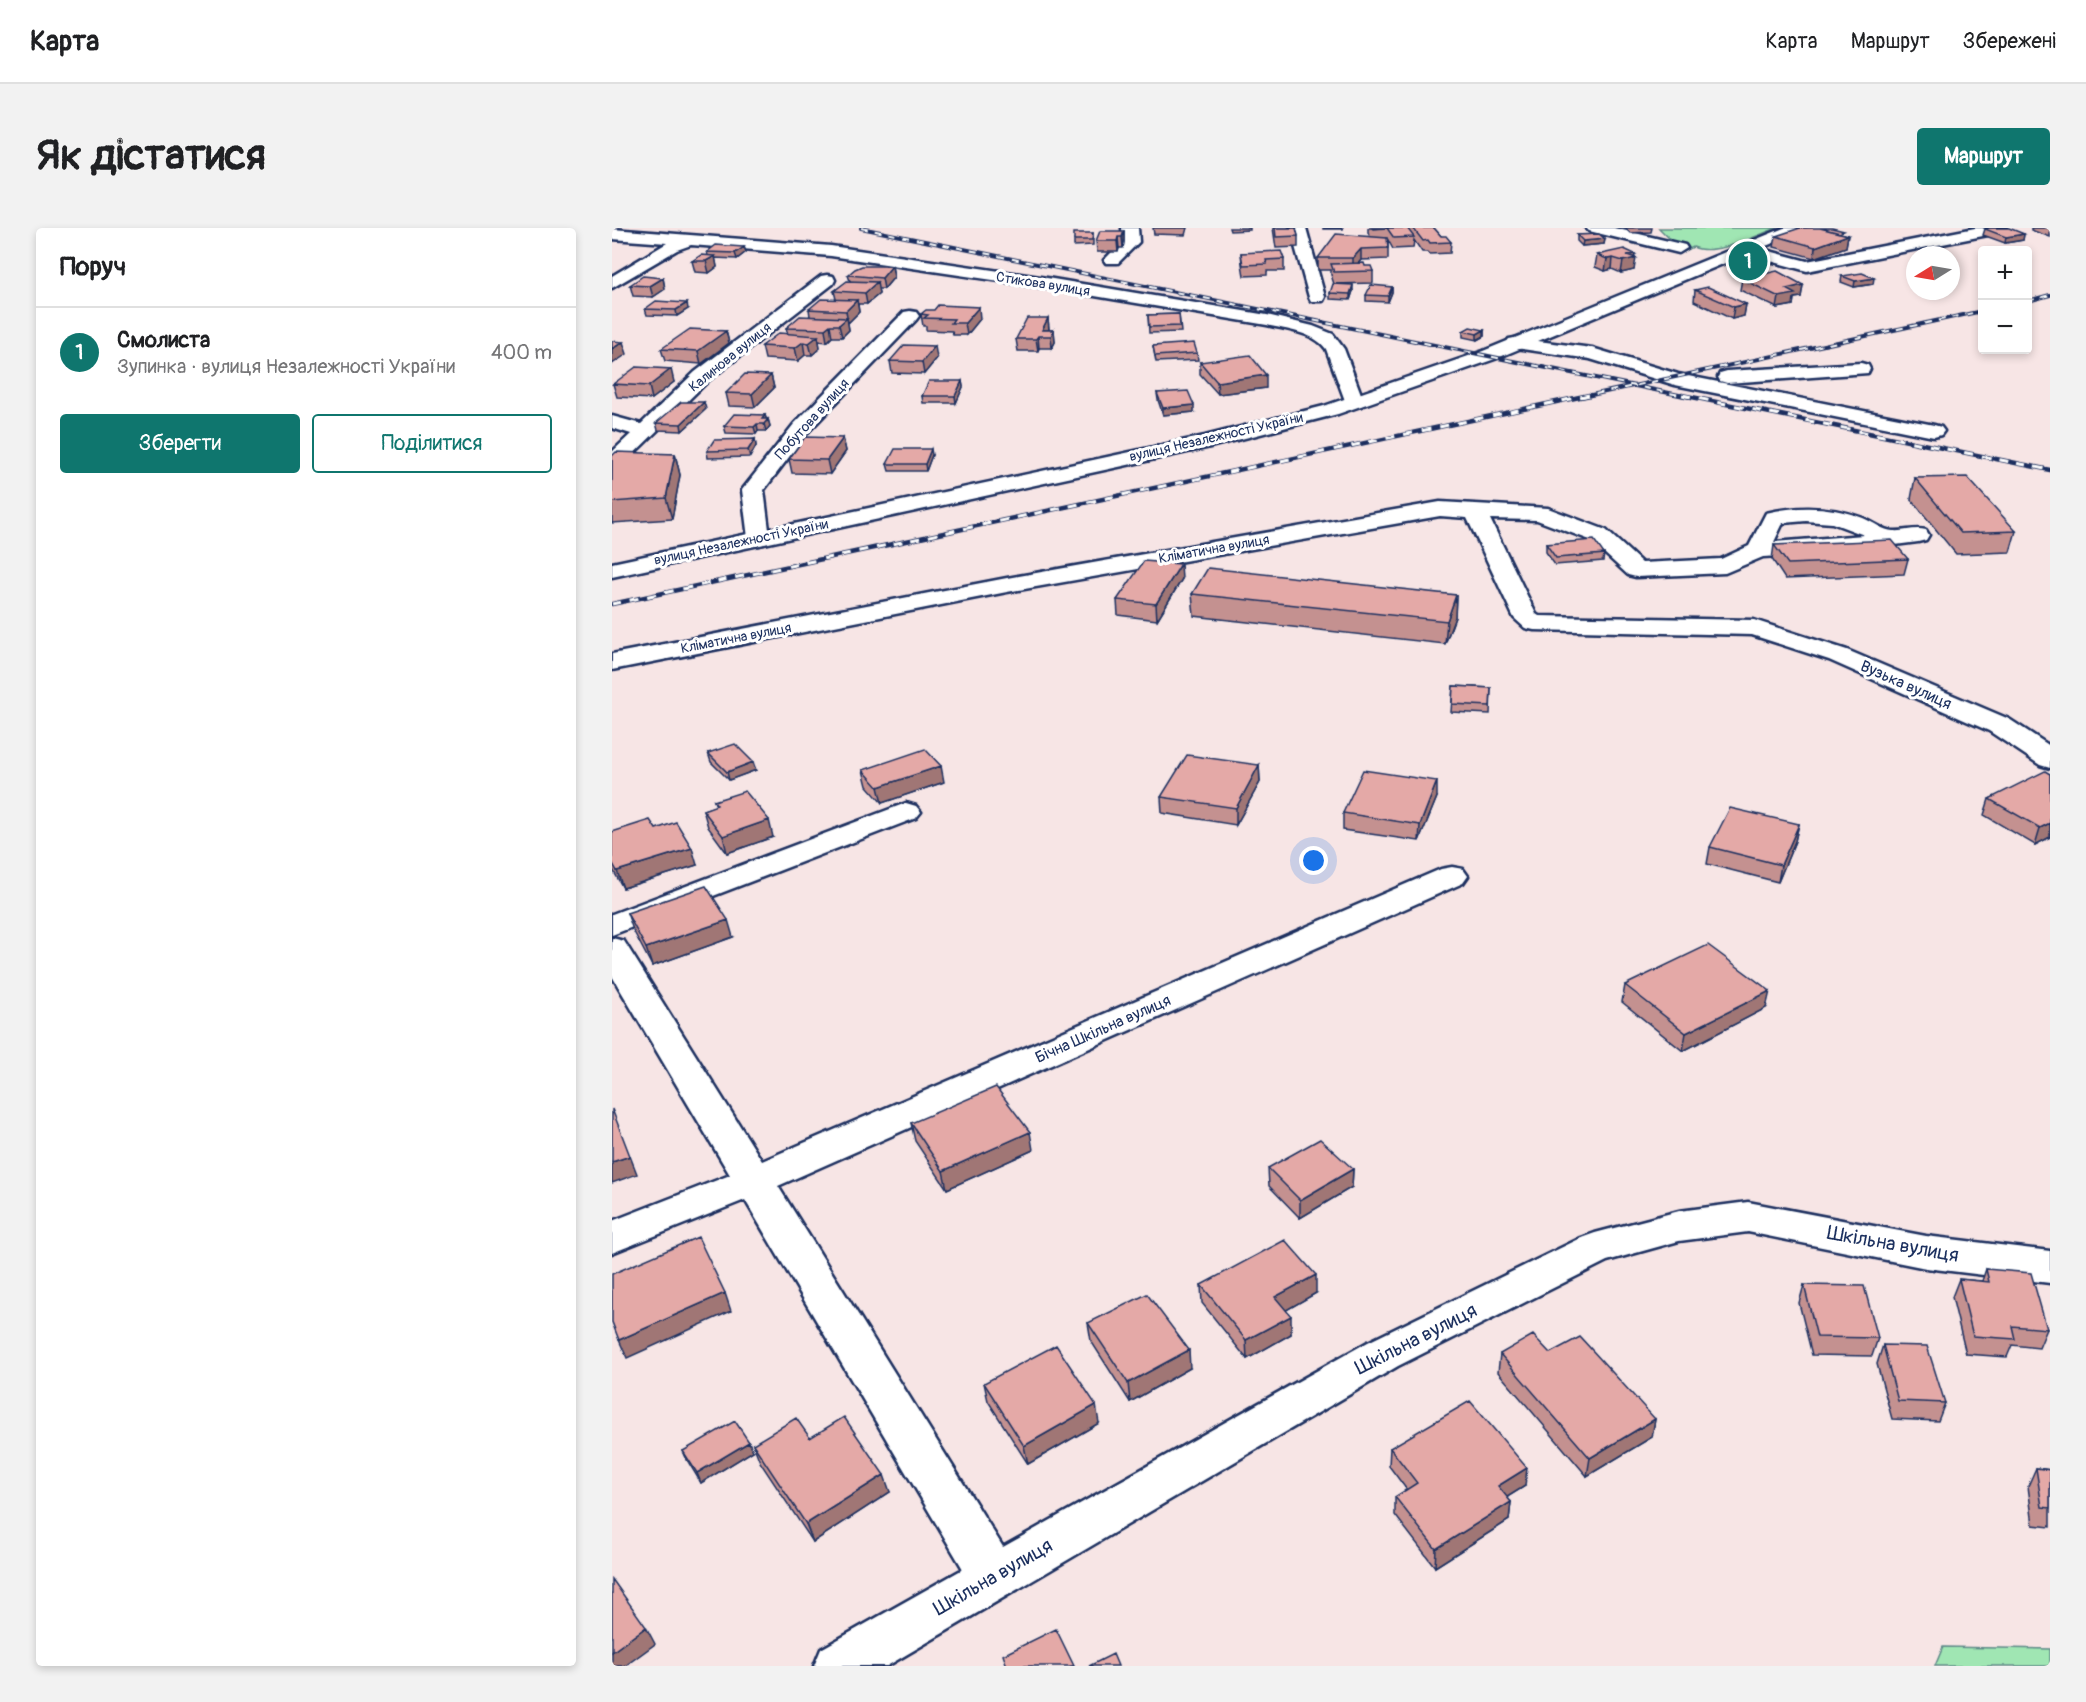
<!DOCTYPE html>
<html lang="uk">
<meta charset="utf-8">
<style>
:root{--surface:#fff;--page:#f2f2f2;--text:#202124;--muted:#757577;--line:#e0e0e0;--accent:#0f766e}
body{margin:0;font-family:Pangolin,sans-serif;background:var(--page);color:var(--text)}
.controls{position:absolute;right:18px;top:18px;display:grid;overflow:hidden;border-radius:6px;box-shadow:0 3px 9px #0003}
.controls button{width:54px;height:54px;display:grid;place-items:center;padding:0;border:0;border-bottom:2px solid var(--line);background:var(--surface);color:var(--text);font:30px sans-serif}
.compass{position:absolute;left:1294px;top:18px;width:54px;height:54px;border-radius:50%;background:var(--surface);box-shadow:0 3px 9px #0003;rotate:259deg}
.you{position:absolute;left:702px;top:633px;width:21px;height:21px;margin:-15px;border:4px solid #fff;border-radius:50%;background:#1a73e8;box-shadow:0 0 0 9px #1a73e833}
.badge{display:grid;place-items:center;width:39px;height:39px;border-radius:50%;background:var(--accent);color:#fff;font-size:20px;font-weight:700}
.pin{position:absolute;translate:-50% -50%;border:3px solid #fff;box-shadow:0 2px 6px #0006}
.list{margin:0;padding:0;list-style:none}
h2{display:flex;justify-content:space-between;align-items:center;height:78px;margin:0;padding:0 24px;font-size:26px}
h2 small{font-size:20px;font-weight:400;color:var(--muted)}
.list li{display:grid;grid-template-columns:39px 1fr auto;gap:18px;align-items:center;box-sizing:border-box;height:90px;padding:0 24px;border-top:2px solid var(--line)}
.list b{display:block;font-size:22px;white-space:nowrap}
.list p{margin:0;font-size:20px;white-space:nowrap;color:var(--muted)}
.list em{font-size:20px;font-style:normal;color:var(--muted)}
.actions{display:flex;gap:12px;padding:18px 24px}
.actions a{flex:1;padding:14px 0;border:2px solid var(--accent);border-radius:6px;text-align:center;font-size:21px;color:var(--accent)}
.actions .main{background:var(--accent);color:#fff}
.map{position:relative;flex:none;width:1438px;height:1438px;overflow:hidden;border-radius:6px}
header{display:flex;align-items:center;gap:36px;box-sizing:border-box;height:84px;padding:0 30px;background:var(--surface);border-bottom:2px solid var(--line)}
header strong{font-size:28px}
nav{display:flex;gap:33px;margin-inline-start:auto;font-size:21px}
.intro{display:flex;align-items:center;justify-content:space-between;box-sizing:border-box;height:144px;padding:0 36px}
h1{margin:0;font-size:42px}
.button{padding:15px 27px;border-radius:6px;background:var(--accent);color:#fff;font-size:21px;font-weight:700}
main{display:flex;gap:36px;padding:0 36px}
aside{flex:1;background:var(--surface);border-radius:6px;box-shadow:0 3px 9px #0003}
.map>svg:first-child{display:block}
.green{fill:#a0e6b3;stroke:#5e8a88;stroke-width:1.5}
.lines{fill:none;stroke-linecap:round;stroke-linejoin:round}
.minor-casing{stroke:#1b2f5e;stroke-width:5}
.major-casing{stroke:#1b2f5e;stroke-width:5}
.minor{fill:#fff;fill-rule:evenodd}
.major{fill:#fff;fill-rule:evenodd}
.rail-far1-casing{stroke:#1b2f5e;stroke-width:4}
.rail-casing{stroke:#1b2f5e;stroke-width:4.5}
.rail-far1{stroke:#fff;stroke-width:2;stroke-dasharray:7;stroke-linecap:butt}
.rail{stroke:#fff;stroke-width:3;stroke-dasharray:9;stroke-linecap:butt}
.wall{fill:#c49190;stroke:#1b2f5e;stroke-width:1.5}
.shaded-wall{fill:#a07675;stroke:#1b2f5e;stroke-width:1.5}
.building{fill:#e4a9a7;stroke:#1b2f5e;stroke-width:1.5}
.labels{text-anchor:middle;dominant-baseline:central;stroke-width:6;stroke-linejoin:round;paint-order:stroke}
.far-street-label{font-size:14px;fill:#1b2f5e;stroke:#fff}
.street-label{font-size:16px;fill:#1b2f5e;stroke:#fff}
.near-street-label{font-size:20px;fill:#1b2f5e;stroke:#fff}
</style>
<header>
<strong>Карта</strong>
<nav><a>Карта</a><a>Маршрут</a><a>Збережені</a></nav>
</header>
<div class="intro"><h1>Як дістатися</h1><a class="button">Маршрут</a></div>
<main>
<aside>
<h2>Поруч<small></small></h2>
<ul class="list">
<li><span class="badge">1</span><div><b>Смолиста</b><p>Зупинка · вулиця Незалежності України</p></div><em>400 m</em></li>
</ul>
<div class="actions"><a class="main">Зберегти</a><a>Поділитися</a></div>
</aside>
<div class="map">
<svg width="1438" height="1438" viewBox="0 0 1438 1438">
<rect width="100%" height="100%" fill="#f7e5e5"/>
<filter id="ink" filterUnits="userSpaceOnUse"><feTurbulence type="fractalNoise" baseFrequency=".0167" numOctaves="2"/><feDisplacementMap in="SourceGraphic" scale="12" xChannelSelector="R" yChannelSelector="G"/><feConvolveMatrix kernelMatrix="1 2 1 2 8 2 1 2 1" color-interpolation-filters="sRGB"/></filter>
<g filter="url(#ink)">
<path class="green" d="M1047 0H1165C1143 8 1103 29 1081 19L1071 24Z
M1331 1419 1438 1421V1438H1323Z"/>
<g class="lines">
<g class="minor-casing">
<path id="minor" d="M510 0H526L527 14 506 35H494L492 32 511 13Z
M678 0H694L713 69 711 73H699L697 69Z
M974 0H1002L1073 17 1075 20 1067 25 977 3Z
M1363 0H1394L1386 5 1195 43 1125 24 1123 21 1131 16 1195 33Z
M0 1 219 18 435 50 655 87 701 98 721 106 732 121 752 174 749 178H735L714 121C702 104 674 102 655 97L435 60 219 28 79 17 65 22 0 60V48L55 15 0 11Z
M215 47 221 48 223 52 221 56 97 152 7 240 0 242V224L19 206 0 200V188L29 196 83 144 209 48Z
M298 83 304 84 307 88 304 92 196 204 152 262 158 310 155 315 147 317 139 315 136 310 130 262 182 196 292 84Z
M903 110 980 120 1066 146 1322 197 1329 199 1332 203 1329 207 1322 209 1063 157 978 131 897 119 894 115 897 111Z
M1249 135 1256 137 1258 141 1256 145 1115 155 1108 153 1106 149 1108 145 1115 143Z
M828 274 936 280 994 302 1030 335 1109 331 1137 318 1154 285C1188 277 1219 278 1251 290 1261 294 1272 303 1281 303 1293 304 1302 299 1314 302L1317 307 1314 312 1306 314 1229 324 1151 329 1113 345 1024 349 1016 347 978 312 925 292 878 291 924 386 927 388 1142 392 1151 395 1235 422 1397 491 1438 518V540L1428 537 1377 503 1217 432 1140 407 922 402 913 400 902 390 855 290 828 288 395 364 0 442V426L395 350ZM1194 293 1220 295 1252 307 1162 314 1171 295Z
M294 575 304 578 309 584 304 590 0 707V686Z
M840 639 851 641 856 648 851 655 166 958 391 1319 756 1114 969 1010 983 1005 1067 983 1136 974 1314 1008 1438 1023V1055L1314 1040 1136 1004 1067 1013 995 1033 786 1138 275 1438H202L209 1421 351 1341 133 972 0 1025V993L118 947 0 748V710L12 713 150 933 829 641Z"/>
</g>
<g class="major-casing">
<path id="major" d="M1172 0H1193L1190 3 883 131 726 186 594 220 0 349V335L593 208 712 178 871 123Z"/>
</g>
<use href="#minor" class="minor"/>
<use href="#major" class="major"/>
<g class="rail-far1-casing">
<path id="rail-far1" d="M249 0 1077 169
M1416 73 1438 67
M970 169 1370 83"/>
</g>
<g class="rail-casing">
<path id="rail" d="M1070 167 1438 242
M0 376 977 167"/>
</g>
<use href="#rail-far1" class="rail-far1"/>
<use href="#rail" class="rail"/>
</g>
<path class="wall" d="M541 0H575L573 7 542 6Z
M617 0H638V2L618 3Z
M661 0H684L686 8V19L664 20Z
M711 0H731V1H711Z
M756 0H822L829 8 839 14 838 25 818 26 816 24H810L802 12 801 20 781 21 776 12V31L749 32 746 35 761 43V55L722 56 719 47V42H706V30L758 9 756 4Z
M1013 0H1040L1039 4 1018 5Z
M1419 0H1438V9L1419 2Z
M1373 1 1412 6 1411 12 1393 15 1371 7Z
M512 3V14L511 20H507L506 24H485L484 13Z
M481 5V17L462 18V12Z
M1232 6 1236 7 1234 19 1202 30 1162 19 1164 8Z
M965 7 993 11 992 16 970 18 965 13Z
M132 19 134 24 125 31 103 30 105 39 97 45 83 44 80 33 96 28 95 24Z
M629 25 672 31V43H655V47L632 48 630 36Z
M985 27 1022 30V42L1009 45 1000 41 993 43 983 39Z
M280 38 282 49 272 61H266L267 66 255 76H246L247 84 236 95 237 102 230 109H220L215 114 207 113 208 120 200 127H193L186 133 153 131 150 118 176 106 174 100 198 88 197 81 224 71 222 63 238 53 236 47Z
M1230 48 1261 56 1242 59 1229 54Z
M51 50 53 61 41 69 21 68 18 57Z
M1130 51 1191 57 1189 69 1182 70 1181 77 1165 80 1128 62Z
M780 59V64L776 74 754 73V67Z
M1083 62 1134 76 1132 88 1120 91 1082 73Z
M741 63 738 72 718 71V65Z
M33 81H76L65 88 35 87Z
M309 86 368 91 355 107H341L340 103 314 102V98H311Z
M567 86 569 104 537 105 536 87Z
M436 90 437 102H442L443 114 440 120H427L426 123H406L404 111Z
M872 102V108L865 112 851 109V103Z
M114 103 117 115 89 136 53 133 49 121Z
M541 118 585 125 586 132 544 134Z
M325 130 312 146 280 145 278 133Z
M588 134 654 160 606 166 588 146Z
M159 147 162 160 143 179 117 178 114 165Z
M350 153 351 159 344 175H311L310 168Z
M62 154 40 171 5 169 1 156Z
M545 165 582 184 551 187 546 172Z
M94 181 70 203 46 202 44 195Z
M153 187 154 191H156L158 198 154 203H146L144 206 114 205 112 198Z
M231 210 234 223 218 246 180 245 177 231Z
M143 211 144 218 138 229 96 230 95 223Z
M63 226 68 247 60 291 0 295V228Z
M320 227 314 243H277L275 236Z
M1303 250 1404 303 1398 324 1344 326 1299 271Z
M934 316 992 326 991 333 943 337 934 324Z
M1162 317 1296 331 1292 346 1173 351 1160 331Z
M570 351 545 392 506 387 505 372Z
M580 366 844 367 843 389 833 416 582 388Z
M841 458 879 460 878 486 839 484Z
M96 525 144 542 117 552 99 534Z
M647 537 648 554 624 597 550 585 549 569Z
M251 542 332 554 270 575 255 558Z
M1438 546V609L1423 617 1372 587 1377 571Z
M825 569 807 613 731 602V585Z
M102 573 161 609 115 625 96 599 91 582 104 578Z
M1187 596 1183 613 1166 654 1095 636 1098 619Z
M44 601 85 637 11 660 0 640V604Z
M15 685 121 709 40 738 21 702Z
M1013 757 1154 780 1071 823 1010 774Z
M299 895 421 922 335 961 303 913Z
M656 940 741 941 740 959 688 990 657 958Z
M1374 1041 1435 1101 1427 1120 1400 1117 1395 1129 1354 1126 1340 1069 1347 1051 1370 1053Z
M589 1057 704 1065 674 1082 679 1106 635 1131 590 1075Z
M1192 1057 1266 1110 1260 1128 1200 1127 1187 1075Z
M476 1095 578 1140 518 1174 479 1113Z
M1271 1117 1333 1175 1326 1193 1280 1191 1265 1136Z
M938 1125 1043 1191 1040 1209 975 1248 886 1144 888 1126Z
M372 1155 487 1195 416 1236 376 1173Z
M198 1210 278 1264 201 1314 148 1234 141 1216Z
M778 1220 913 1258 895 1269 899 1274 897 1292 823 1339 783 1287V1269L795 1262 777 1238Z
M71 1223H141L89 1255 75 1232Z
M1424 1240 1438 1242V1299L1421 1297 1416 1258Z"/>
<path class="shaded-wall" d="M512 3V14L511 20 510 9Z
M1412 6 1411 12 1393 15 1394 9Z
M1236 7 1234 19 1202 30 1203 19Z
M506 9 507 20 506 24 505 13Z
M993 11 992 16 970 18 971 13Z
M132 19 134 24 125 31 123 25Z
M749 21V32L741 41V30Z
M1023 26 1022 31 1024 30 1022 42 1009 45 1011 33 1015 27Z
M103 28 105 39 97 45 94 33Z
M1001 30 1000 41 993 43 995 31Z
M280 38 282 49 272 61 270 50Z
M51 50 53 61 41 69 38 58Z
M1262 50 1261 56 1242 59 1243 53Z
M265 54 267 66 255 76 253 65Z
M741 57V63L738 72V66Z
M1191 57 1189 69 1182 70 1181 77 1165 80 1167 69 1174 61Z
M780 59V64L776 74V68Z
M245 72 247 84 236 95 234 83Z
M75 75 76 81 65 88 64 82Z
M1134 76 1132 88 1120 91 1122 79Z
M367 79 368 91 355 107 353 95Z
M235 90 237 102 230 109 227 97Z
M436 90 437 102H430Z
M218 97 220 109 215 114 213 101Z
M442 102 443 114 440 120 439 108Z
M872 102V108L865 112V106Z
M114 103 117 115 89 136 86 123Z
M206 108 208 120 200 127 197 115Z
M426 108 427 120 426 123 424 111Z
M11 114 15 126 0 136V121Z
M191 114 193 127 186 133 183 120Z
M323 118 325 130 312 146 310 134Z
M59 141 62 154 40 171 37 158Z
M159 147 162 160 143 179 140 166Z
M654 147V160L606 166 605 154Z
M350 153 351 159 344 175 343 168Z
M92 174 94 181 70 203 69 196Z
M582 177V184L551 187V180Z
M153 187 155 193 156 191 158 198 154 203 152 196 150 191Z
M145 196 146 203 144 206 142 199Z
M231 210 234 223 218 246 215 232Z
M143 211 144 218 138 229 136 222Z
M319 221 320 227 314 243 313 236Z
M63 226 68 247 60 291 54 270Z
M569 336 570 351 545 392 544 376Z
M844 367 843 389 833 416 835 393Z
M141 534 144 542 117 552 115 544Z
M647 537 648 554 624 597V580Z
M329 538 332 554 270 575 266 559Z
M825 553V569L807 613 808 597Z
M157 592 161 609 115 625 111 608Z
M1438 595V609L1423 617 1428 600Z
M1187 596 1183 613 1166 654 1169 637Z
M80 620 85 637 11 660 5 643Z
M116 692 121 709 40 738 34 720Z
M1158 763 1154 780 1071 823 1074 805Z
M418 904 421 922 335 961 331 943Z
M18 928 25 946 0 955V934Z
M741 941 740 959 688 990V972Z
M704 1047V1065L664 1088 663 1069Z
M113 1065 119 1083 15 1130 7 1112Z
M679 1088V1106L635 1131 634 1112Z
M577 1122 578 1140 518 1174 516 1155Z
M484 1177 487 1195 416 1236 412 1218Z
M1043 1191 1040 1209 975 1248 978 1230Z
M137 1214 141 1223 89 1255 85 1245Z
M915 1240 913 1258 884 1276 886 1258Z
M272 1247 278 1264 201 1314 194 1296Z
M899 1274 897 1292 823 1339 824 1321Z
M34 1399 43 1416 13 1438H0V1424Z"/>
<path class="building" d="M663 0H684L686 8 664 9Z
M760 0H795L802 9 782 10 775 0 761 1Z
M801 0H822L829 8H834L839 14 818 15 816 12 811 13Z
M1188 0H1208L1236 7 1203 19 1164 8Z
M1208 0H1220L1232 3 1227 5Z
M1377 0H1397L1412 6 1394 9 1373 1Z
M488 3H512L510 9H506L505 13H484Z
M462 5H481L480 12H462Z
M724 6 775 10 776 20 749 21 741 30H706Z
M987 6 993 11 971 13 965 7Z
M104 17 132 19 123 25 95 24Z
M1012 21 1023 26 1015 27 1024 30 1011 33 1001 30 995 31 985 27Z
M669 23 672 31 654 32 655 36 631 37 629 25Z
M89 27 103 28 94 33H80Z
M752 35 753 38H759L761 43 722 44 719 36Z
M250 38H280L270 50 236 47 243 41Z
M1165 43 1191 57 1174 61 1183 66 1167 69 1130 51Z
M1250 45 1262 50 1243 53 1230 48Z
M31 48 51 50 38 58 18 57Z
M235 53 265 54 253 65 222 63Z
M721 56 741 57 738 66 718 65Z
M759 57 780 59 776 68 754 67Z
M1096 59 1134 76 1122 79 1083 62Z
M209 71 245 72 234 83 197 81Z
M44 73 75 75 64 82 33 81Z
M326 77 367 79 353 95H339L342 91 312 90 316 87 309 86 314 82H322Z
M567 86 568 98 537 99 536 87Z
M188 88 235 90 227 97H218L213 101 174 100Z
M415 90H436L430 102H442L439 108H426L424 111H404Z
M858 99 872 102 865 106 851 103Z
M78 101 114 103 86 123 49 121Z
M167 105 206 108 197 115 191 114 183 120 150 118Z
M0 113 11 114 0 121Z
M582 115 585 125 543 128 541 118Z
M292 117 323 118 310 134 278 133Z
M638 127 654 147 605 154 588 134Z
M24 139 59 141 37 158 1 156Z
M133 146 159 147 140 166 114 165Z
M317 153H350L343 168H310Z
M576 163 582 177 551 180 545 165Z
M69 174H92L69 196 44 195Z
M122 186 153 187 150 191H156L152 196H145L142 199 112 198Z
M193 209 231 210 215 232 177 231Z
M143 211 136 222 95 223 102 212Z
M283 221H319L313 236H275Z
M4 224 63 226 54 270 0 274V228Z
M1355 249 1404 303 1349 305 1303 250Z
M982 312 992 326 944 330 934 316Z
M1280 312 1296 331 1176 336 1162 317Z
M532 333 569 336 544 376 505 372Z
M596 340 844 367 835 393 580 366Z
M841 458 879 460 878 478 840 476Z
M123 516 141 534 115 544 96 525Z
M313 521 329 538 266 559 251 542Z
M575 527 647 537 624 580 549 569Z
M751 542 825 553 808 597 731 585Z
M1433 543 1438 546V595L1428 600 1377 571Z
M133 563 157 592 111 608 91 582 105 577 102 573Z
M1118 580 1187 596 1169 637 1098 619Z
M38 592 44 601 64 594 80 620 5 643 0 634V604Z
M94 658 116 692 34 720 15 685Z
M1096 717 1158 763 1074 805 1013 757Z
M384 859 418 904 331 943 299 895Z
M0 881 18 928 0 934Z
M708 911 741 941 688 972 656 940Z
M86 1009 113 1065 7 1112 0 1094V1046Z
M673 1012 704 1047 663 1069 679 1088 634 1112 589 1057Z
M1374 1041 1419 1045 1435 1101 1400 1098 1403 1111 1361 1108 1347 1051 1377 1054Z
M1192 1057 1252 1058 1266 1110 1205 1109Z
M535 1066 577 1122 516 1155 476 1095Z
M921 1107 938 1125 968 1109 1043 1191 978 1230 888 1126Z
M444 1117 484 1177 412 1218 372 1155Z
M1271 1117 1315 1118 1333 1175 1286 1173Z
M858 1173 915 1240 886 1258 899 1274 824 1321 783 1269 805 1255 778 1220Z
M232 1189 272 1247 194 1296 141 1216 184 1190 198 1210Z
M123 1193 137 1214 85 1245 71 1223Z
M1424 1240 1438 1242V1280L1430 1279Z
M0 1351 34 1399 0 1424Z
M444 1401 462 1438H395L391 1427Z
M501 1426 506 1438H477Z"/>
</g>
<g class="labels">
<g class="far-street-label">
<text transform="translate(431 56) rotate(9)">Стикова вулиця</text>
<text transform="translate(118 129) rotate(-39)">Калинова вулиця</text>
<text transform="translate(200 191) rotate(-48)">Побутова вулиця</text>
<text transform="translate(604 209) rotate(-13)">вулиця Незалежності України</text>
<text transform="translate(129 314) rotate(-12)">вулиця Незалежності України</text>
<text transform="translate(602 321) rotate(-10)">Кліматична вулиця</text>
<text transform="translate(124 410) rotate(-11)">Кліматична вулиця</text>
</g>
<g class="street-label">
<text transform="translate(1294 457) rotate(24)">Вузька вулиця</text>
<text transform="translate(491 801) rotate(-24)">Бічна Шкільна вулиця</text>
</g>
<g class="near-street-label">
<text transform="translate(1281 1016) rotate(10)">Шкільна вулиця</text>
<text transform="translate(804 1111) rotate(-27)">Шкільна вулиця</text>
<text transform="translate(381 1349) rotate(-30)">Шкільна вулиця</text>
</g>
</g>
</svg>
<div class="controls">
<button>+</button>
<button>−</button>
</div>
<svg class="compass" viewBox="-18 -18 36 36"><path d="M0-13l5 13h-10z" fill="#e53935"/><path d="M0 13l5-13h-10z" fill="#757577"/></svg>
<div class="you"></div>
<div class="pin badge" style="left:1136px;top:33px">1</div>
</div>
</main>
